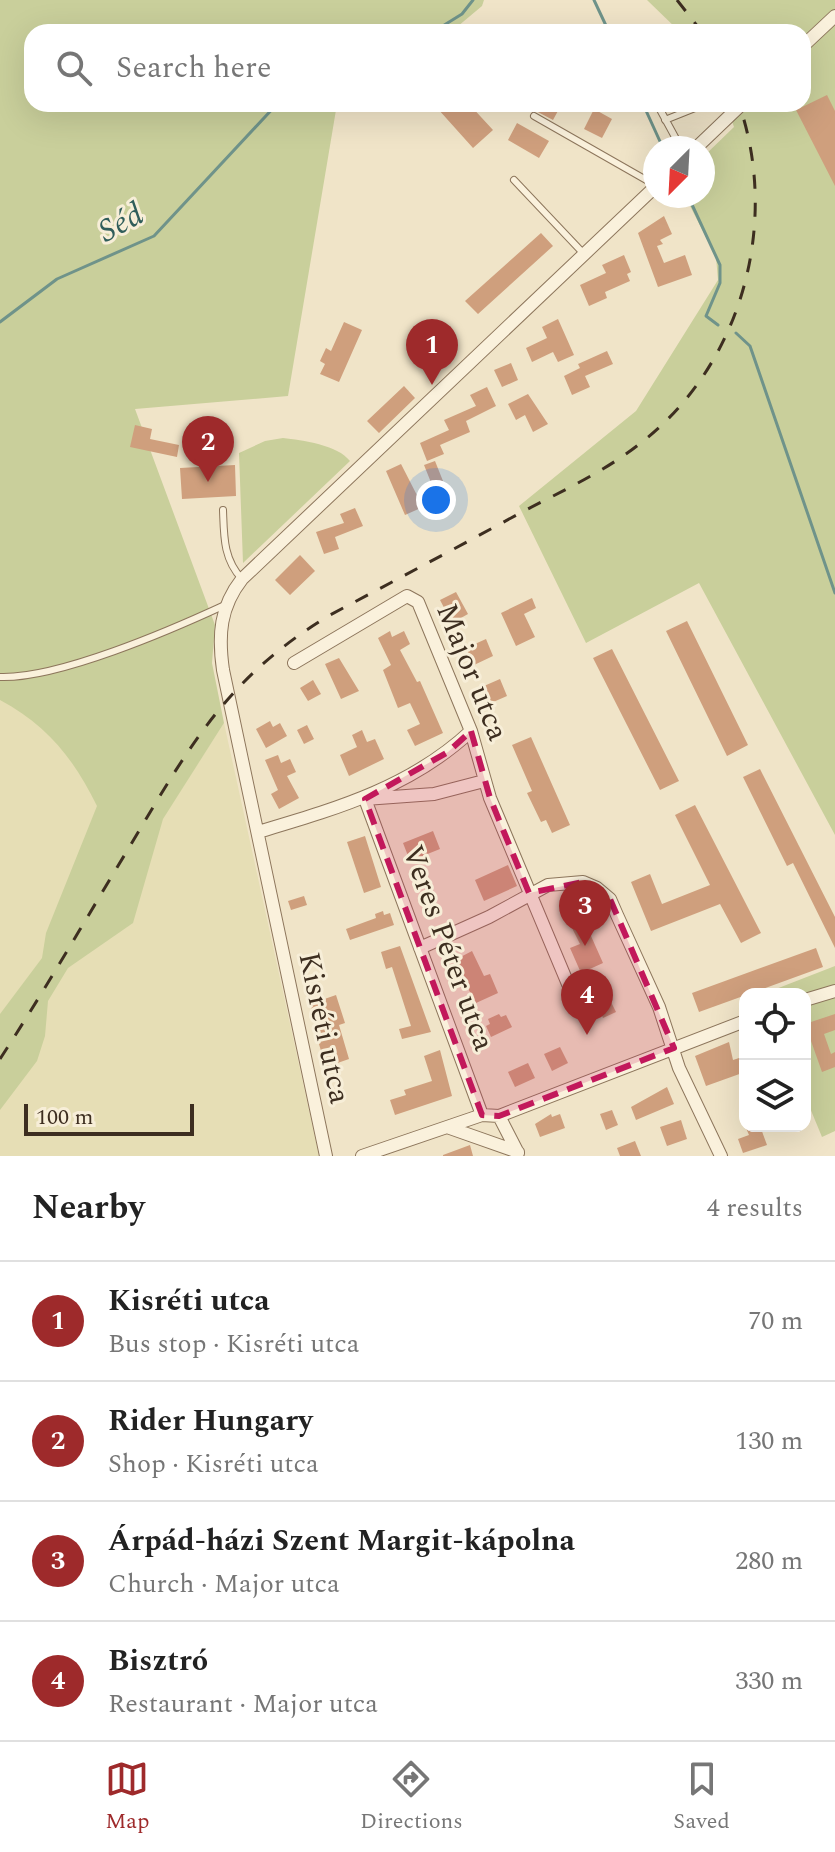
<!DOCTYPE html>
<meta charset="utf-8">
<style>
:root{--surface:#fff;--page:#f2f2f2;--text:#222;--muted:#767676;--line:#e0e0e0;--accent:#9e2a2b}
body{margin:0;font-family:Spectral,serif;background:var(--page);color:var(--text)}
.controls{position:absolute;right:24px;bottom:24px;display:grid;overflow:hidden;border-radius:16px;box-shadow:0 8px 32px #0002}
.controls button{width:72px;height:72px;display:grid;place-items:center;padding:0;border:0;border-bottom:2px solid var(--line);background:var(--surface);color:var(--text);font:40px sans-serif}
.compass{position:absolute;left:643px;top:136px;width:72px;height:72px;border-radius:50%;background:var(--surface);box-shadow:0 8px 32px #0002;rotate:204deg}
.scale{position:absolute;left:24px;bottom:20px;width:170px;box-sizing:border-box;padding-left:8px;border:4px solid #3d2e20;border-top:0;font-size:22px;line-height:28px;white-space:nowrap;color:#3d2e20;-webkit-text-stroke:6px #f7eed8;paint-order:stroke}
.you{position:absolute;left:436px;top:500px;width:28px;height:28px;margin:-20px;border:6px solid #fff;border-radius:50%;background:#1a73e8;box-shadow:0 0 0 12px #1a73e833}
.badge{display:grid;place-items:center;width:52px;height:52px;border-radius:50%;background:var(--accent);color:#fff;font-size:26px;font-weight:700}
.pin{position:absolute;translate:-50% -66px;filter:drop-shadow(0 2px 4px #0008)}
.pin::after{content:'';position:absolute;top:42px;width:28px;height:24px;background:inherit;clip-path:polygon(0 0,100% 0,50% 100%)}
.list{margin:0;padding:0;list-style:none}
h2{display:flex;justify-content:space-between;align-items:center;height:104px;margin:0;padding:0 32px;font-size:34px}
h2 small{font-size:26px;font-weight:400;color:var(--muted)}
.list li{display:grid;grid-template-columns:52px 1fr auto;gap:24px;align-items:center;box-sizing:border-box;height:120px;padding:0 32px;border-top:2px solid var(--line)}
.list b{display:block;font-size:30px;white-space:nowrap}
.list p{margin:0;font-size:26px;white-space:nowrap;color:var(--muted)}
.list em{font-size:26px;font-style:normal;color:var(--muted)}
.icon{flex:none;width:44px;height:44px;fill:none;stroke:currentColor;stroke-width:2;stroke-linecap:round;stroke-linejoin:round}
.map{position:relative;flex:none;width:835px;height:1156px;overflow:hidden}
.search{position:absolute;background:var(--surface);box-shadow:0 8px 32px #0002;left:24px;right:24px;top:24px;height:88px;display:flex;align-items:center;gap:20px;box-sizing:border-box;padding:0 28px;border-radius:24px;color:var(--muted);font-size:30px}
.sheet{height:584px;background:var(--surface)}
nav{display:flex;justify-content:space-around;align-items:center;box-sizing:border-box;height:112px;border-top:2px solid var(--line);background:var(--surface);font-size:22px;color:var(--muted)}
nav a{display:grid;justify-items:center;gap:4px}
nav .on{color:var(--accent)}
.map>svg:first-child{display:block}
.farmland{fill:#e6deb5}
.green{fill:#c9cf9b}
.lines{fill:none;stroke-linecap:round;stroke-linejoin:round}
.stream{stroke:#6f938a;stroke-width:3}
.building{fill:#cf9f7d}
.service-casing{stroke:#8d765c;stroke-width:8}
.minor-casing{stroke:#8d765c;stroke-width:14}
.service{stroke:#faf1dc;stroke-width:6}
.minor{stroke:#faf1dc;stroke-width:12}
.rail{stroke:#3d2e20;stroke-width:3;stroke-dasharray:14 14;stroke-linecap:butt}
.marked{fill:#c2185b;fill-opacity:0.2;stroke:#c2185b;stroke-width:6;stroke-dasharray:16 10;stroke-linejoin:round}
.labels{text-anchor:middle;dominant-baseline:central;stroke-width:6;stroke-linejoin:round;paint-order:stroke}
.street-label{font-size:30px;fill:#3d2e20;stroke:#f7eed8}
.water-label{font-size:32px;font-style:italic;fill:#2f5d5a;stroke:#f7eed8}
</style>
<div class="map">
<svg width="835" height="1156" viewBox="0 0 835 1156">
<rect width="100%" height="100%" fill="#f0e4c8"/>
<path class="farmland" d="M0 688 163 818 224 723 319 1156H0Z"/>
<path class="green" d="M0 0H484L482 6 451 32H32V104H337L288 396 135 409 215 625 212 663 224 723 163 819 133 923 68 968 48 1001 45 1036 37 1061 0 1110V1014L42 958 46 933 97 806C74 759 47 725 0 700Z
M647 0H835V835L699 583 586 643 519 506 636 411 718 280 716 257 685 196H703V157L734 127 726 104H803V32H680Z
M283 438C302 440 338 445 350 461L243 563 239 453 265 441Z
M835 966V1131L822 1137 805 1096V994H763Z"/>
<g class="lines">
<path class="stream" d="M594 0 609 32
M433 32 462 14 473 0
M643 104 663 148
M688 196 720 265V283L706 316 718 325
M0 322 57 279 154 236 277 104
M736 333 750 346 835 593"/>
</g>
<path class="building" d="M827 95 835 111V186L796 110Z
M443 104H469L493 130 473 148 438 109Z
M537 104H549L559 109 553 120 534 110Z
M594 109 612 119 602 138 584 129Z
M517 123 549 141 539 158 508 140Z
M664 216 672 234 660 240 663 244 657 246 664 263 685 255 692 275 658 287 638 233Z
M541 233 553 246 478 314 465 301Z
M624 255 631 272 627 274 630 281 605 292 607 298 589 306 580 285 606 273 602 265Z
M558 319 574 355 558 362 553 352 532 362 526 348 547 338 542 327Z
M344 322 362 330 339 382 320 374 325 364 320 361 326 348 331 351Z
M607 351 613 364 585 376 590 387 572 395 564 376 580 368 578 364Z
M511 363 518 380 502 387 494 370Z
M404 386 415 398 379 433 367 421Z
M487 387 496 406 466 421 470 432 440 445 444 454 427 461 420 443 449 430 444 420 476 406 470 395Z
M528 394 548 424 533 432 525 415 516 420 508 404Z
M135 425 152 429 150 439 179 445 177 457 130 447Z
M230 429 231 449 192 450 191 430Z
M435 461 443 481 432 485 424 465Z
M401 464 423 507 405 515 386 471Z
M235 465 236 496 182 499 180 468Z
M355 508 363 526 335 537 339 549 324 554 316 532 344 523 340 514Z
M300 555 315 571 290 595 275 580Z
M456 592 468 614 452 623 440 600Z
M532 598 536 608 524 614 535 637 516 646 501 613Z
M687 621 748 745 727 756 666 631Z
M390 631 392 637 404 631 410 644 400 650 417 682 420 681 443 733 415 746 407 730 420 724 410 703 398 708 383 670 391 665 378 638Z
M486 639 493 656 474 665 466 648Z
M612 649 679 781 660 790 593 658Z
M339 658 359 691 341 699 325 664Z
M500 679 507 696 491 703 484 686Z
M313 680 321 694 308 701 300 688Z
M270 721 273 727 280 723 287 736 266 748 256 729Z
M307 725 314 739 304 744 297 730Z
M362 730 367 742 375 739 384 759 349 776 340 755 357 747 352 735Z
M531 737 570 825 552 833 546 820 541 822 527 793 532 791 512 745Z
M278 755 281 763 290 759 296 772 287 776 299 798 279 809 271 794 278 790 265 760Z
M760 769 835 917V948L793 863 787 866 743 777Z
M695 805 761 933 741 943 720 904 651 931 631 882 650 874 662 904 710 885 675 815Z
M433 831 440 849 410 861 403 843Z
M365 836 381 887 364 893 347 842Z
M508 865 517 886 484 901 475 880Z
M304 896 307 905 291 910 288 901Z
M383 911 384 915 390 913 394 925 350 940 346 929 376 918 375 914Z
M583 918 603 963 581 973 570 948 580 944 570 924Z
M400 946 431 1032 402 1039 399 1029 411 1026 392 967 386 969 381 952Z
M816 948 823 967 699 1012 692 993Z
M472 951 484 976 490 974 498 993 476 1003 453 961Z
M604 988 616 1012 603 1018 592 994Z
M336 995 345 1023 339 1025 349 1059 326 1067 318 1041 323 1040 310 1004Z
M499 1014 501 1017 506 1015 512 1027 491 1037 486 1026 490 1024 488 1019Z
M835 1014V1030L824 1034 831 1054 835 1052V1067L822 1072 805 1024Z
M729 1042 733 1060 742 1057 745 1072 706 1086 695 1056Z
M560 1047 568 1063 552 1071 544 1054Z
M440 1050 452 1096 395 1115 390 1100 406 1095 404 1090 432 1081 424 1056Z
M528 1063 535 1078 515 1087 508 1072Z
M667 1087 674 1104 636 1120 631 1107Z
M612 1110 618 1125 606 1130 600 1114Z
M551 1114 552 1117 560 1114 565 1128 540 1137 535 1124Z
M681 1120 687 1139 667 1146 660 1127Z
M760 1126 767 1145 743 1153 738 1139 749 1135 746 1128Z
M635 1141 641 1156H620L617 1148Z
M470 1145 473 1156H443V1155Z"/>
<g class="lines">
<g class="service-casing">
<path id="service" d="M657 104 681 148
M534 116 655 185
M665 120 705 104
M514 180 584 254
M223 510C224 535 223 559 242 579
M0 677C58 679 171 630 225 605"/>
</g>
<g class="minor-casing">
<path id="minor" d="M803 46 835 16
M696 148 742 104
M294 663 407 596 418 602 471 731 490 798 568 984
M258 832C335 809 410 788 471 731
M420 948 489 917 548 885 583 882 597 888 610 899 617 915 659 1007 679 1068 721 1156
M805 1000 835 991
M482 1115 365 799 434 794 484 781
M499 1116 518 1153
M447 1127 518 1152
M326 1156 223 670C218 635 220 607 242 579L655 187
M362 1156 482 1115 499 1116 745 1021"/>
</g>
<use href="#service" class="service"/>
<use href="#minor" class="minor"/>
<path class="rail" d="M677 0 702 32
M0 1059C45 990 87 917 130 846 189 747 227 677 330 615 394 581 458 547 522 512 562 491 606 471 642 442 742 364 780 223 739 104"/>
</g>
<path class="marked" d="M471 731 490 798 529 893 583 882 610 899 674 1048 499 1116 482 1115 365 799 448 752Z"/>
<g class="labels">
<g class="street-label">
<text transform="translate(472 672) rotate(68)">Major utca</text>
<text transform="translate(448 948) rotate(70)">Veres Péter utca</text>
<text transform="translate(324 1028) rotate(78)">Kisréti utca</text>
</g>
<g class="water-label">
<text transform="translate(121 223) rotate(-29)">Séd</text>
</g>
</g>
</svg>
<div class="controls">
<button><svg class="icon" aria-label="locate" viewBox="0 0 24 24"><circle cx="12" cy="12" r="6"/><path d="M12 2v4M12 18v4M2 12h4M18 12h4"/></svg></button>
<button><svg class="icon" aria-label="layers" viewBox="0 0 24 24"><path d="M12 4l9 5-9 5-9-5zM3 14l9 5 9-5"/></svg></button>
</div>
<svg class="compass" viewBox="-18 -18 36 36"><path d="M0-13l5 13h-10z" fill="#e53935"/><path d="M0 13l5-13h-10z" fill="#767676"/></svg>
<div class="scale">100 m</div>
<div class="you"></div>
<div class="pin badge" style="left:432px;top:385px">1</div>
<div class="pin badge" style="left:208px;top:482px">2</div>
<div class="pin badge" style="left:585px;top:946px">3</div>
<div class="pin badge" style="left:587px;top:1035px">4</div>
<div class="search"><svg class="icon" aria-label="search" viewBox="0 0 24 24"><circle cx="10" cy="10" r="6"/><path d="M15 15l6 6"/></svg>Search here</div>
</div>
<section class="sheet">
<h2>Nearby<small>4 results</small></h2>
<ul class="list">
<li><span class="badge">1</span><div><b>Kisréti utca</b><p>Bus stop · Kisréti utca</p></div><em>70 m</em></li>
<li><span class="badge">2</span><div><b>Rider Hungary</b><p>Shop · Kisréti utca</p></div><em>130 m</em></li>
<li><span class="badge">3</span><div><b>Árpád-házi Szent Margit-kápolna</b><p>Church · Major utca</p></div><em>280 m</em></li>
<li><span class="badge">4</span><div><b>Bisztró</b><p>Restaurant · Major utca</p></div><em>330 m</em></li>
</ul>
</section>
<nav>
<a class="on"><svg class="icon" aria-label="map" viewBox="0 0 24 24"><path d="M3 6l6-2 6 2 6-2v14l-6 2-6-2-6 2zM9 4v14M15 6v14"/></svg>Map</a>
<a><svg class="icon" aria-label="directions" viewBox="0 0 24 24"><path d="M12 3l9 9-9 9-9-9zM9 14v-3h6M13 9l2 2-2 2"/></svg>Directions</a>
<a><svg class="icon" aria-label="saved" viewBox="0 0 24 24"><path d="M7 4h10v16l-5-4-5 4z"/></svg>Saved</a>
</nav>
